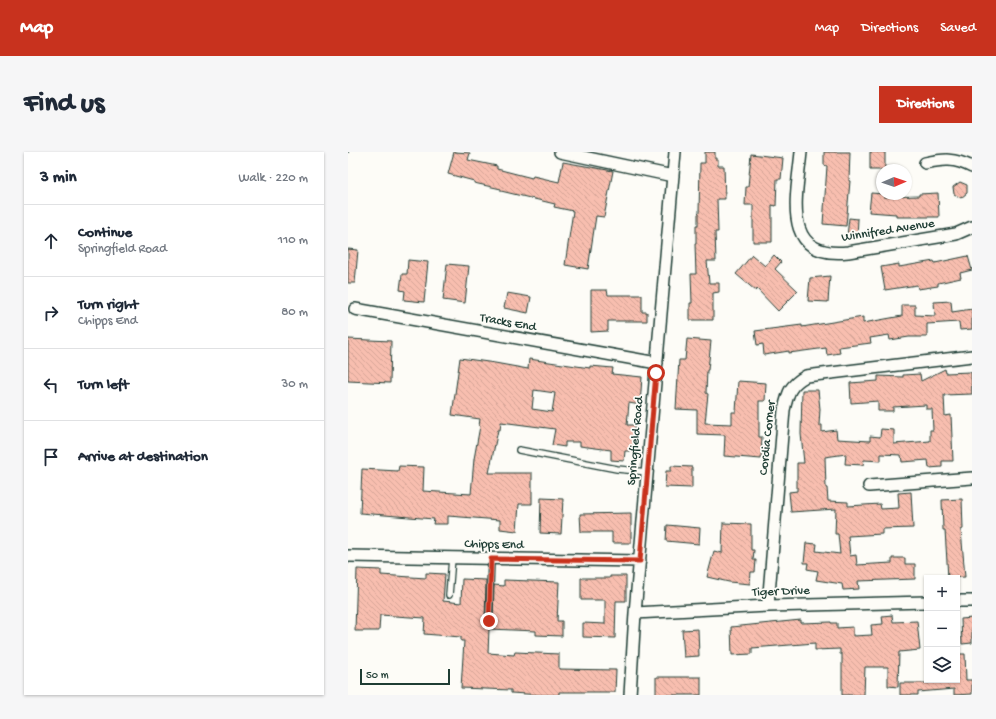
<!DOCTYPE html>
<meta charset="utf-8">
<style>
:root{--surface:#fff;--page:#f6f6f7;--text:#1f2937;--muted:#747a83;--line:#e0e1e3;--accent:#c8321e}
body{margin:0;font-family:"Gochi Hand",sans-serif;background:var(--page);color:var(--text)}
.controls{position:absolute;right:12px;bottom:12px;display:grid;overflow:hidden;border-radius:0px;box-shadow:0 1px 3px #0004}
.controls button{width:36px;height:36px;display:grid;place-items:center;padding:0;border:0;border-bottom:1px solid var(--line);background:var(--surface);color:var(--text);font:20px sans-serif}
.compass{position:absolute;left:528px;top:12px;width:36px;height:36px;border-radius:50%;background:var(--surface);box-shadow:0 1px 3px #0004;rotate:88deg}
.scale{position:absolute;left:12px;bottom:10px;width:90px;box-sizing:border-box;padding-left:4px;border:2px solid #1f3d34;border-top:0;font-size:11px;line-height:14px;white-space:nowrap;color:#1f3d34;-webkit-text-stroke:3px #fdfcf7;paint-order:stroke}
.stop{position:absolute;width:12px;height:12px;margin:-9px;border:3px solid #c8321e;border-radius:50%;background:#fff}
.stop.end{background:#c8321e;border-color:#fff;box-shadow:0 1px 4px #0008}
.list{margin:0;padding:0;list-style:none}
h2{display:flex;justify-content:space-between;align-items:center;height:52px;margin:0;padding:0 16px;font-size:17px}
h2 small{font-size:13px;font-weight:400;color:var(--muted)}
.list li{display:grid;grid-template-columns:26px 1fr auto;gap:12px;align-items:center;box-sizing:border-box;height:72px;padding:0 16px;border-top:1px solid var(--line)}
.list b{display:block;font-size:15px;white-space:nowrap}
.list p{margin:0;font-size:13px;white-space:nowrap;color:var(--muted)}
.list em{font-size:13px;font-style:normal;color:var(--muted)}
.icon{flex:none;width:22px;height:22px;fill:none;stroke:currentColor;stroke-width:2;stroke-linecap:round;stroke-linejoin:round}
.map{position:relative;flex:none;width:624px;height:543px;overflow:hidden;border-radius:0px}
header{display:flex;align-items:center;gap:24px;box-sizing:border-box;height:56px;padding:0 20px;background:var(--accent);color:#fff}
header strong{font-size:19px}
nav{display:flex;gap:22px;margin-inline-start:auto;font-size:14px}
.intro{display:flex;align-items:center;justify-content:space-between;box-sizing:border-box;height:96px;padding:0 24px}
h1{margin:0;font-size:28px}
.button{padding:10px 18px;border-radius:0px;background:var(--accent);color:#fff;font-size:14px;font-weight:700}
main{display:flex;gap:24px;padding:0 24px}
aside{flex:1;background:var(--surface);border-radius:0px;box-shadow:0 1px 3px #0004}
.map>svg:first-child{display:block}
.building{fill:url(#building-back-hatch);stroke:#1f3d34;fill-rule:evenodd}
.lines{fill:none;stroke-linecap:round;stroke-linejoin:round}
.lane-casing{stroke:#1f3d34;stroke-width:8}
.street-casing{stroke:#1f3d34;stroke-width:14}
.path{stroke:#1f3d34;stroke-width:2;stroke-dasharray:1 3;stroke-linecap:butt}
.lane{stroke:#fdfcf7;stroke-width:5.5}
.street{stroke:#fdfcf7;stroke-width:11}
.route{stroke:#c8321e;stroke-width:5}
.labels{text-anchor:middle;dominant-baseline:central;stroke-width:3.5;stroke-linejoin:round;paint-order:stroke}
.street-label{font-size:13px;fill:#1f3d34;stroke:#fdfcf7}
</style>
<header>
<strong>Map</strong>
<nav><a>Map</a><a>Directions</a><a>Saved</a></nav>
</header>
<div class="intro"><h1>Find us</h1><a class="button">Directions</a></div>
<main>
<aside>
<h2>3 min<small>Walk · 220 m</small></h2>
<ul class="list">
<li><svg class="icon" aria-label="ahead" viewBox="0 0 24 24"><path d="M12 20V5M6 11l6-6 6 6"/></svg><div><b>Continue</b><p>Springfield Road</p></div><em>110 m</em></li>
<li><svg class="icon" aria-label="right" viewBox="0 0 24 24"><path d="M7 20v-9h11M14 6l5 5-5 5"/></svg><div><b>Turn right</b><p>Chipps End</p></div><em>80 m</em></li>
<li><svg class="icon" aria-label="left" viewBox="0 0 24 24"><path d="M17 20v-9H6M10 6l-5 5 5 5"/></svg><div><b>Turn left</b></div><em>30 m</em></li>
<li><svg class="icon" aria-label="arrive" viewBox="0 0 24 24"><path d="M6 21V4h12l-3 4 3 4H6"/></svg><div><b>Arrive at destination</b></div></li>
</ul>
</aside>
<div class="map">
<svg width="624" height="543" viewBox="0 0 624 543">
<defs>
<pattern id="building-back-hatch" width="6" height="6" patternUnits="userSpaceOnUse"><rect width="6" height="6" fill="#f8beaf"/><path d="M-1 5l2 2M0 0l6 6M5-1l2 2" fill="none" stroke="#d4a497"/></pattern>
</defs>
<rect width="100%" height="100%" fill="#fdfcf7"/>
<filter id="ink" filterUnits="userSpaceOnUse"><feTurbulence type="fractalNoise" baseFrequency=".025" numOctaves="2"/><feDisplacementMap in="SourceGraphic" scale="8" xChannelSelector="R" yChannelSelector="G"/><feConvolveMatrix kernelMatrix="1 2 1 2 8 2 1 2 1" color-interpolation-filters="sRGB"/></filter>
<g filter="url(#ink)">
<path class="building" d="M106 0 122 1 120 8 149 14V17L184 26 185 24 211 30 215 10 265 19 256 65 248 64 240 117 217 113 225 59 206 55 207 52 153 39V37L126 31V29L100 22Z
M357 0H367V7H370V14H376L377 47H369L370 80H367L368 109H359L361 131H371V140L365 141V168H342V151H344L343 122H348L347 92H348V73H350V62L351 61 352 11H357Z
M476 0H502L501 29H502L498 74 475 72 479 14 476 13Z
M522 0H537V18H522Z
M403 2 435 6 433 27H429L428 54 424 53V90H405V53H397L398 35H400Z
M612 30 619 33V41L613 46 606 42 605 35Z
M523 41 536 42V45L571 44V42L590 41 591 65H548V62L521 60Z
M501 66 510 67 509 85 499 84Z
M0 97 10 98 7 131H0Z
M404 103 417 114 426 103 433 110 427 117 450 139 430 159 409 137 408 139 388 122Z
M620 104 624 118 612 121 613 126 590 131V134L570 137 569 133 537 138 533 115 551 112V115L586 109 587 111Z
M60 108 80 110 76 150 56 148 57 139 52 138 54 122H59Z
M99 112 121 114 117 151 95 148Z
M482 124 480 150 460 149 462 126Z
M243 138H259L260 143H294V160H299V169H260V179L243 180Z
M159 141 183 145 180 161 156 156Z
M603 149 604 160 624 157V177L612 178 611 170 579 172V185H561L542 188 541 183 522 186 523 191 491 195 492 201 479 203 478 196 441 201V199L416 203 415 192 409 193 407 179 454 173V175L515 165V171L554 164V153H567V163L587 164 586 150Z
M0 187 43 189 42 231 0 229Z
M339 187 363 189 360 218H359L358 241 360 242 357 271 384 272V260H388L390 229 418 231 417 249H411V285H414L413 307 376 304 377 283 349 282V258L328 257 331 208H337Z
M112 206 147 211 180 217 181 207 242 216V214L265 216 264 222 294 225 292 253 281 251 279 273H287L285 299H277L276 309 263 308V298L232 294V290H217V295L204 293 207 277 153 270 152 278H150L141 321H184V352H171L169 379 152 377V368L100 364V372H85L86 367 12 361 14 317 50 319 51 314 76 315 75 339 123 342 126 307 132 274H131L132 267 104 263ZM186 238 207 241 204 260 184 257Z
M597 217 598 221 623 220 624 242 596 243 597 264 603 263 605 309H594V315L581 316 580 308 554 310 553 303 533 302V309L516 308 515 313 497 312 498 302 477 305 478 336H479L480 349 500 350V354L532 352 533 357 551 356 550 341 563 340 565 376 534 377V382L500 384 502 404 508 403 509 413 544 411V406H557V412H567V427L510 429 511 437 495 438 494 432 468 428 470 419 459 417 460 411H456L458 391 469 392 468 399 492 402 490 382H487L488 357 443 360 441 340 449 339V311H456L453 282 454 238H470L472 257 471 273H474V280L488 278 489 287 522 289V284L532 285 533 277 546 278V292L582 289V278H585L584 257H578V253L545 255V259H530V249L503 251 502 231 530 229V224L555 225V223L572 222 573 229Z
M323 314 344 315V336L317 335 318 319H323Z
M193 346 215 347 213 382 192 381Z
M614 347 615 377 613 378 617 425 600 426 597 378H595L594 348Z
M283 361V391H264V380H233L232 362Z
M375 371 403 372V398H406L405 408H408L407 420H403L402 432 381 430 359 425 366 399 374 401Z
M319 373 352 376 351 392 318 389Z
M9 417 33 418V423L78 426V421L97 422 95 449 113 451 114 427 138 428 137 469V471L140 473H143L145 469 146 433 156 434V428L211 430 209 469H214V484L188 483V479L141 477 140 501 166 503 167 500 211 502V517L268 518 267 540H211V543H193L163 541V538L113 536 116 489H113V485L76 482 77 466 32 463 31 479H7Z
M262 424H278V449H268L267 486 235 485V471L257 472V448H233V426H262Z
M544 463 545 470 569 469 572 498 551 500 550 535 540 534V515H517L516 543H494V502H492V497L467 498V491L404 496V502L384 503 383 475 453 468V471L483 470V471H489V476L505 475V484L524 483 523 473 535 472 534 464Z
M624 466V491L614 492 613 467Z
M350 477 351 504 336 505 334 478Z
M609 502H617L618 528H624V542L606 543V537L570 540V543H552V531H581L580 528H609Z
M308 525H353V543H308Z"/>
<g class="lines">
<g class="lane-casing">
<path id="lane" d="M171 298 269 317 300 320
M101 443 104 406
M141 469 143 407"/>
</g>
<g class="street-casing">
<path id="street" d="M212 0 325 24
M453 0C449 44 432 107 500 100L608 82 624 75
M577 11C596 7 606 6 624 15
M7 157 309 211
M521 334 624 326
M0 404 292 409
M609 449H624
M420 454 436 258C440 240 442 233 458 224L624 204
M287 461 420 454 579 450
M282 543 287 461 327 0"/>
</g>
<path class="path" d="M0 0H1"/>
<use href="#lane" class="lane"/>
<use href="#street" class="street"/>
</g>
</g>
<g class="lines" filter="url(#ink)">
<path class="route" d="M141 469 143 407 292 409 308 221"/>
</g>
<g class="labels">
<g class="street-label">
<text transform="translate(540 79) rotate(-9)">Winnifred Avenue</text>
<text transform="translate(160 171) rotate(10)">Tracks End</text>
<text transform="translate(420 286) rotate(-84)">Cordia Corner</text>
<text transform="translate(288 289) rotate(-85)">Springfield Road</text>
<text transform="translate(146 393) rotate(1)">Chipps End</text>
<text transform="translate(433 440) rotate(-2)">Tiger Drive</text>
</g>
</g>
</svg>
<div class="controls">
<button>+</button>
<button>−</button>
<button><svg class="icon" aria-label="layers" viewBox="0 0 24 24"><path d="M12 4l9 5-9 5-9-5zM3 14l9 5 9-5"/></svg></button>
</div>
<svg class="compass" viewBox="-18 -18 36 36"><path d="M0-13l5 13h-10z" fill="#e53935"/><path d="M0 13l5-13h-10z" fill="#747a83"/></svg>
<div class="scale">50 m</div>
<div class="stop" style="left:308px;top:221px"></div>
<div class="stop end" style="left:141px;top:469px"></div>
</div>
</main>
